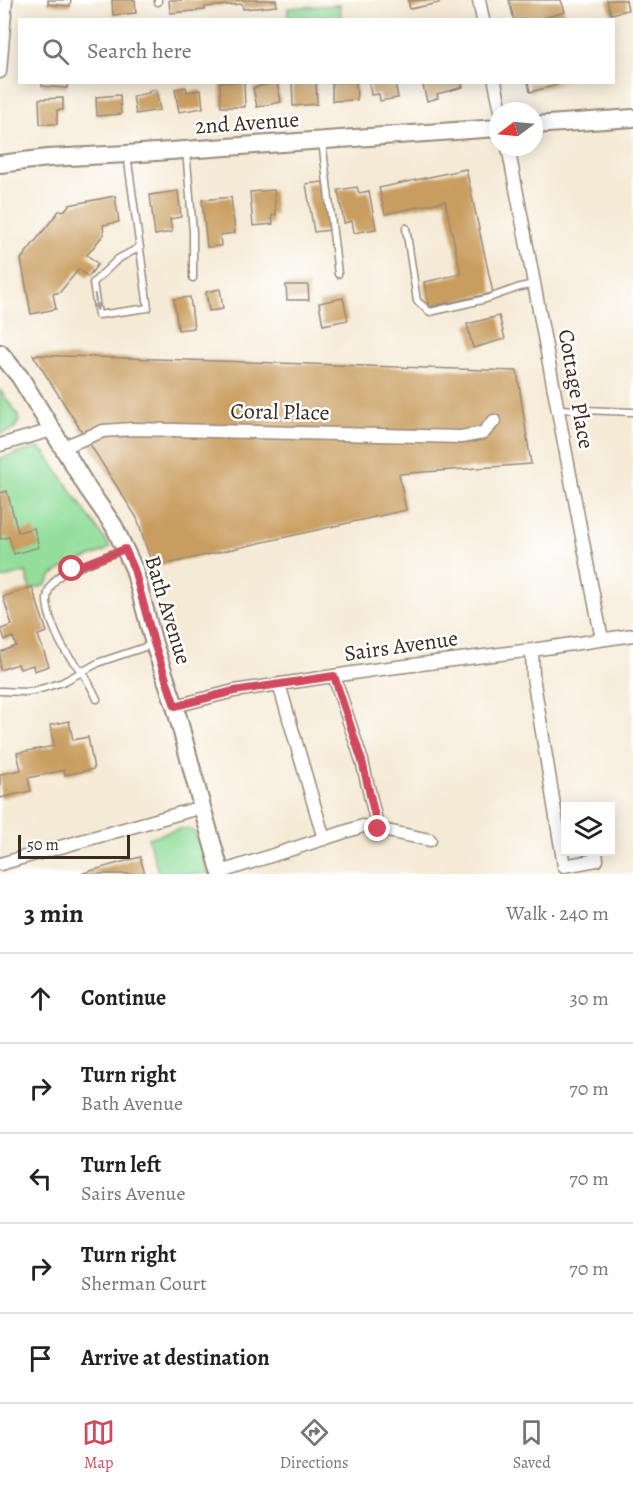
<!DOCTYPE html>
<meta charset="utf-8">
<style>
:root{--surface:#fff;--page:#f2f2f2;--text:#222;--muted:#767676;--line:#e0e0e0;--accent:#d1495b}
body{margin:0;font-family:Alegreya,serif;background:var(--page);color:var(--text)}
.controls{position:absolute;right:18px;bottom:18px;display:grid;overflow:hidden;border-radius:0px;box-shadow:0 3px 15px #0003}
.controls button{width:54px;height:54px;display:grid;place-items:center;padding:0;border:0;border-bottom:2px solid var(--line);background:var(--surface);color:var(--text);font:30px sans-serif}
.compass{position:absolute;left:489px;top:102px;width:54px;height:54px;border-radius:50%;background:var(--surface);box-shadow:0 3px 15px #0003;rotate:254deg}
.scale{position:absolute;left:18px;bottom:15px;width:112px;box-sizing:border-box;padding-left:6px;border:3px solid #3b2a1e;border-top:0;font-size:16px;line-height:21px;white-space:nowrap;color:#3b2a1e;-webkit-text-stroke:4px #fff;paint-order:stroke}
.stop{position:absolute;width:18px;height:18px;margin:-14px;border:4px solid #d1495b;border-radius:50%;background:#fff}
.stop.end{background:#d1495b;border-color:#fff;box-shadow:0 2px 6px #0008}
.list{margin:0;padding:0;list-style:none}
h2{display:flex;justify-content:space-between;align-items:center;height:78px;margin:0;padding:0 24px;font-size:26px}
h2 small{font-size:20px;font-weight:400;color:var(--muted)}
.list li{display:grid;grid-template-columns:39px 1fr auto;gap:18px;align-items:center;box-sizing:border-box;height:90px;padding:0 24px;border-top:2px solid var(--line)}
.list b{display:block;font-size:22px;white-space:nowrap}
.list p{margin:0;font-size:20px;white-space:nowrap;color:var(--muted)}
.list em{font-size:20px;font-style:normal;color:var(--muted)}
.icon{flex:none;width:33px;height:33px;fill:none;stroke:currentColor;stroke-width:2;stroke-linecap:round;stroke-linejoin:round}
.map{position:relative;flex:none;width:633px;height:874px;overflow:hidden}
.search{position:absolute;background:var(--surface);box-shadow:0 3px 15px #0003;left:18px;right:18px;top:18px;height:66px;display:flex;align-items:center;gap:15px;box-sizing:border-box;padding:0 21px;border-radius:0px;color:var(--muted);font-size:22px}
.sheet{height:528px;background:var(--surface)}
nav{display:flex;justify-content:space-around;align-items:center;box-sizing:border-box;height:84px;border-top:2px solid var(--line);background:var(--surface);font-size:16px;color:var(--muted)}
nav a{display:grid;justify-items:center;gap:3px}
nav .on{color:var(--accent)}
.map>svg:first-child{display:block}
.green{fill:#93de9b;stroke:#67845c;stroke-width:1.5}
.building{fill:#c99d5e}
.lines{fill:none;stroke-linecap:round;stroke-linejoin:round}
.lane-casing{stroke:#988a7a;stroke-width:9}
.street-casing{stroke:#988a7a;stroke-width:15}
.secondary-casing{stroke:#988a7a;stroke-width:20}
.lane{stroke:#fff;stroke-width:6}
.street{stroke:#fff;stroke-width:12}
.secondary{stroke:#fff;stroke-width:16}
.oneway{fill:#a79f9a}
.route{stroke:#d1495b;stroke-width:8}
.labels{text-anchor:middle;dominant-baseline:central;stroke-width:5;stroke-linejoin:round;paint-order:stroke}
.street-label{font-size:22px;fill:#3b2a1e;stroke:#fff}
</style>
<div class="map">
<svg width="633" height="874" viewBox="0 0 633 874">
<rect width="100%" height="100%" fill="#fff"/>
<filter id="ink" filterUnits="userSpaceOnUse"><feTurbulence type="fractalNoise" baseFrequency=".0167" numOctaves="2"/><feDisplacementMap in="SourceGraphic" scale="12" xChannelSelector="R" yChannelSelector="G"/><feConvolveMatrix kernelMatrix="1 2 1 2 8 2 1 2 1" color-interpolation-filters="sRGB"/></filter>
<filter id="wash" filterUnits="userSpaceOnUse"><feTurbulence type="fractalNoise" baseFrequency=".008" numOctaves="4" result="noise"/><feDisplacementMap in="SourceGraphic" scale="24" xChannelSelector="R" yChannelSelector="G"/><feGaussianBlur stdDeviation="1.35" result="paint"/><feColorMatrix in="noise" values="0 0 0 0 0 0 0 0 0 0 0 0 0 0 0 0 0 1.4 0 .05"/><feComposite in="paint" operator="in"/></filter>
<g filter="url(#wash)">
<rect width="100%" height="100%" fill="#f5ead5"/>
<path class="green" d="M340 5 341 19H288V8Z
M0 390 18 415 19 421 14 429 0 434Z
M37 448 41 449 45 453 110 547 104 551 63 568 52 575 46 585 32 589 30 588 26 572 0 579V458Z
M180 829C189 828 192 829 197 836L209 874H159L148 838Z"/>
<g id="blocks">
<path class="building" d="M48 0H71L70 6 48 4Z
M112 0H135L136 13 113 15Z
M169 0H276L277 6 243 9 242 4 205 7V10L170 13Z
M408 0H439V3L410 9Z
M509 0H561L565 12 537 20H514Z
M607 0H626L628 10 611 14Z
M42 82H68L67 88 42 86Z
M220 82H244L245 107H221Z
M277 82 281 102 257 107 253 88Z
M292 82H316L317 104 293 106Z
M332 82H356L357 100 332 101Z
M369 82H395L398 98 380 101 379 94 371 95Z
M422 82H461L463 87 437 94 438 98 427 101Z
M528 82H565V83L530 92Z
M186 87 187 92 201 90 203 108 179 112 175 89Z
M156 89 160 110 136 114 133 96 149 93V91Z
M120 95 121 114 97 116 96 97Z
M63 98V110H57V124H40L39 99Z
M466 169 493 293 429 307 424 282 461 274 445 201 385 214 379 188Z
M323 182 330 230 314 232 306 184Z
M357 187 359 193 369 191 376 229 354 233 352 221 344 223 338 190Z
M274 190 276 215H272L273 224 253 226 250 192Z
M178 191 181 217 170 219 172 232 155 235 150 195Z
M115 196 119 222 103 225 104 234 87 255 98 264 88 277 79 269 60 292 53 294 56 309 31 314 21 259 59 211 65 210 69 205Z
M231 197 235 233 220 235 221 246 207 247 202 200Z
M286 285H308L309 300H287Z
M220 289 223 309 209 311 206 292Z
M190 297 194 328 178 330 174 299Z
M343 298 348 320 323 325 319 303Z
M499 316 505 339 473 348 467 324Z
M33 355 517 371 531 464 399 474 406 510 153 567 137 518Z
M7 491 18 532 34 528 39 547 14 554 9 537 0 539V493Z
M32 587 47 632 38 635 49 666 34 671 33 665 20 669 18 664 0 670V652L16 646 13 637 5 640 1 629 12 625 3 597Z
M69 721 73 740 88 737 94 769 65 775 64 770 28 778 31 791 0 798V774L21 770 17 753 54 746 50 725Z
M140 857 145 874H83V873Z"/>
</g>
</g>
<g filter="url(#ink)">
<use href="#blocks" fill-opacity="0" stroke="#988a7a" stroke-width="1.5"/>
<g class="lines">
<g class="lane-casing">
<path id="lane" d="M158 0V2
M322 141 338 274
M186 150 193 232V278
M127 154 148 308 98 315 93 283 118 259 140 247
M406 228 417 301 430 312 486 299 520 287 535 284
M558 409 633 412
M0 691 24 692 34 691 63 682 100 662 154 644
M97 699C94 692 90 685 86 678 80 669 72 661 66 652 58 640 46 612 47 598 48 588 54 580 62 574L124 549"/>
</g>
<g class="street-casing">
<path id="street" d="M479 0 483 20
M0 72 6 0
M495 82 501 111
M508 147C540 311 569 475 602 639
M0 445 52 430
M63 447 103 431 133 429 461 437 483 433 494 421
M532 650 533 677 564 866 597 860 596 852
M334 676 362 761 378 829
M279 684 324 839
M175 706 234 691 373 670 532 650 633 635
M0 864 202 807
M221 872 363 826 430 840"/>
</g>
<g class="secondary-casing">
<path id="secondary" d="M534 125 633 118
M0 164 48 158 127 154 498 128
M0 353 20 377 88 489 114 526 134 569 154 644 175 706 202 807 221 874"/>
</g>
<use href="#lane" class="lane"/>
<use href="#street" class="street"/>
<use href="#secondary" class="secondary"/>
</g>
<defs><path id="oneway-solid" d="M-6-.8H1V-3.2L6.5 0L1 3.2V.8H-6Z" transform="scale(1.5)"/></defs>
<use class="oneway" href="#oneway-solid" transform="translate(96 302) rotate(81)"/>
</g>
<g class="lines" filter="url(#ink)">
<path class="route" d="M72 569 125 549 134 569 154 643 175 706 234 691 334 676 362 761 378 829"/>
</g>
<g class="labels">
<g class="street-label">
<text transform="translate(247 123) rotate(-4)">2nd Avenue</text>
<text transform="translate(576 389) rotate(80)">Cottage Place</text>
<text transform="translate(280 412) rotate(1)">Coral Place</text>
<text transform="translate(168 610) rotate(73)">Bath Avenue</text>
<text transform="translate(401 646) rotate(-8)">Sairs Avenue</text>
</g>
</g>
</svg>
<div class="controls">
<button><svg class="icon" aria-label="layers" viewBox="0 0 24 24"><path d="M12 4l9 5-9 5-9-5zM3 14l9 5 9-5"/></svg></button>
</div>
<svg class="compass" viewBox="-18 -18 36 36"><path d="M0-13l5 13h-10z" fill="#e53935"/><path d="M0 13l5-13h-10z" fill="#767676"/></svg>
<div class="scale">50 m</div>
<div class="stop" style="left:72px;top:569px"></div>
<div class="stop end" style="left:378px;top:829px"></div>
<div class="search"><svg class="icon" aria-label="search" viewBox="0 0 24 24"><circle cx="10" cy="10" r="6"/><path d="M15 15l6 6"/></svg>Search here</div>
</div>
<section class="sheet">
<h2>3 min<small>Walk · 240 m</small></h2>
<ul class="list">
<li><svg class="icon" aria-label="ahead" viewBox="0 0 24 24"><path d="M12 20V5M6 11l6-6 6 6"/></svg><div><b>Continue</b></div><em>30 m</em></li>
<li><svg class="icon" aria-label="right" viewBox="0 0 24 24"><path d="M7 20v-9h11M14 6l5 5-5 5"/></svg><div><b>Turn right</b><p>Bath Avenue</p></div><em>70 m</em></li>
<li><svg class="icon" aria-label="left" viewBox="0 0 24 24"><path d="M17 20v-9H6M10 6l-5 5 5 5"/></svg><div><b>Turn left</b><p>Sairs Avenue</p></div><em>70 m</em></li>
<li><svg class="icon" aria-label="right" viewBox="0 0 24 24"><path d="M7 20v-9h11M14 6l5 5-5 5"/></svg><div><b>Turn right</b><p>Sherman Court</p></div><em>70 m</em></li>
<li><svg class="icon" aria-label="arrive" viewBox="0 0 24 24"><path d="M6 21V4h12l-3 4 3 4H6"/></svg><div><b>Arrive at destination</b></div></li>
</ul>
</section>
<nav>
<a class="on"><svg class="icon" aria-label="map" viewBox="0 0 24 24"><path d="M3 6l6-2 6 2 6-2v14l-6 2-6-2-6 2zM9 4v14M15 6v14"/></svg>Map</a>
<a><svg class="icon" aria-label="directions" viewBox="0 0 24 24"><path d="M12 3l9 9-9 9-9-9zM9 14v-3h6M13 9l2 2-2 2"/></svg>Directions</a>
<a><svg class="icon" aria-label="saved" viewBox="0 0 24 24"><path d="M7 4h10v16l-5-4-5 4z"/></svg>Saved</a>
</nav>
